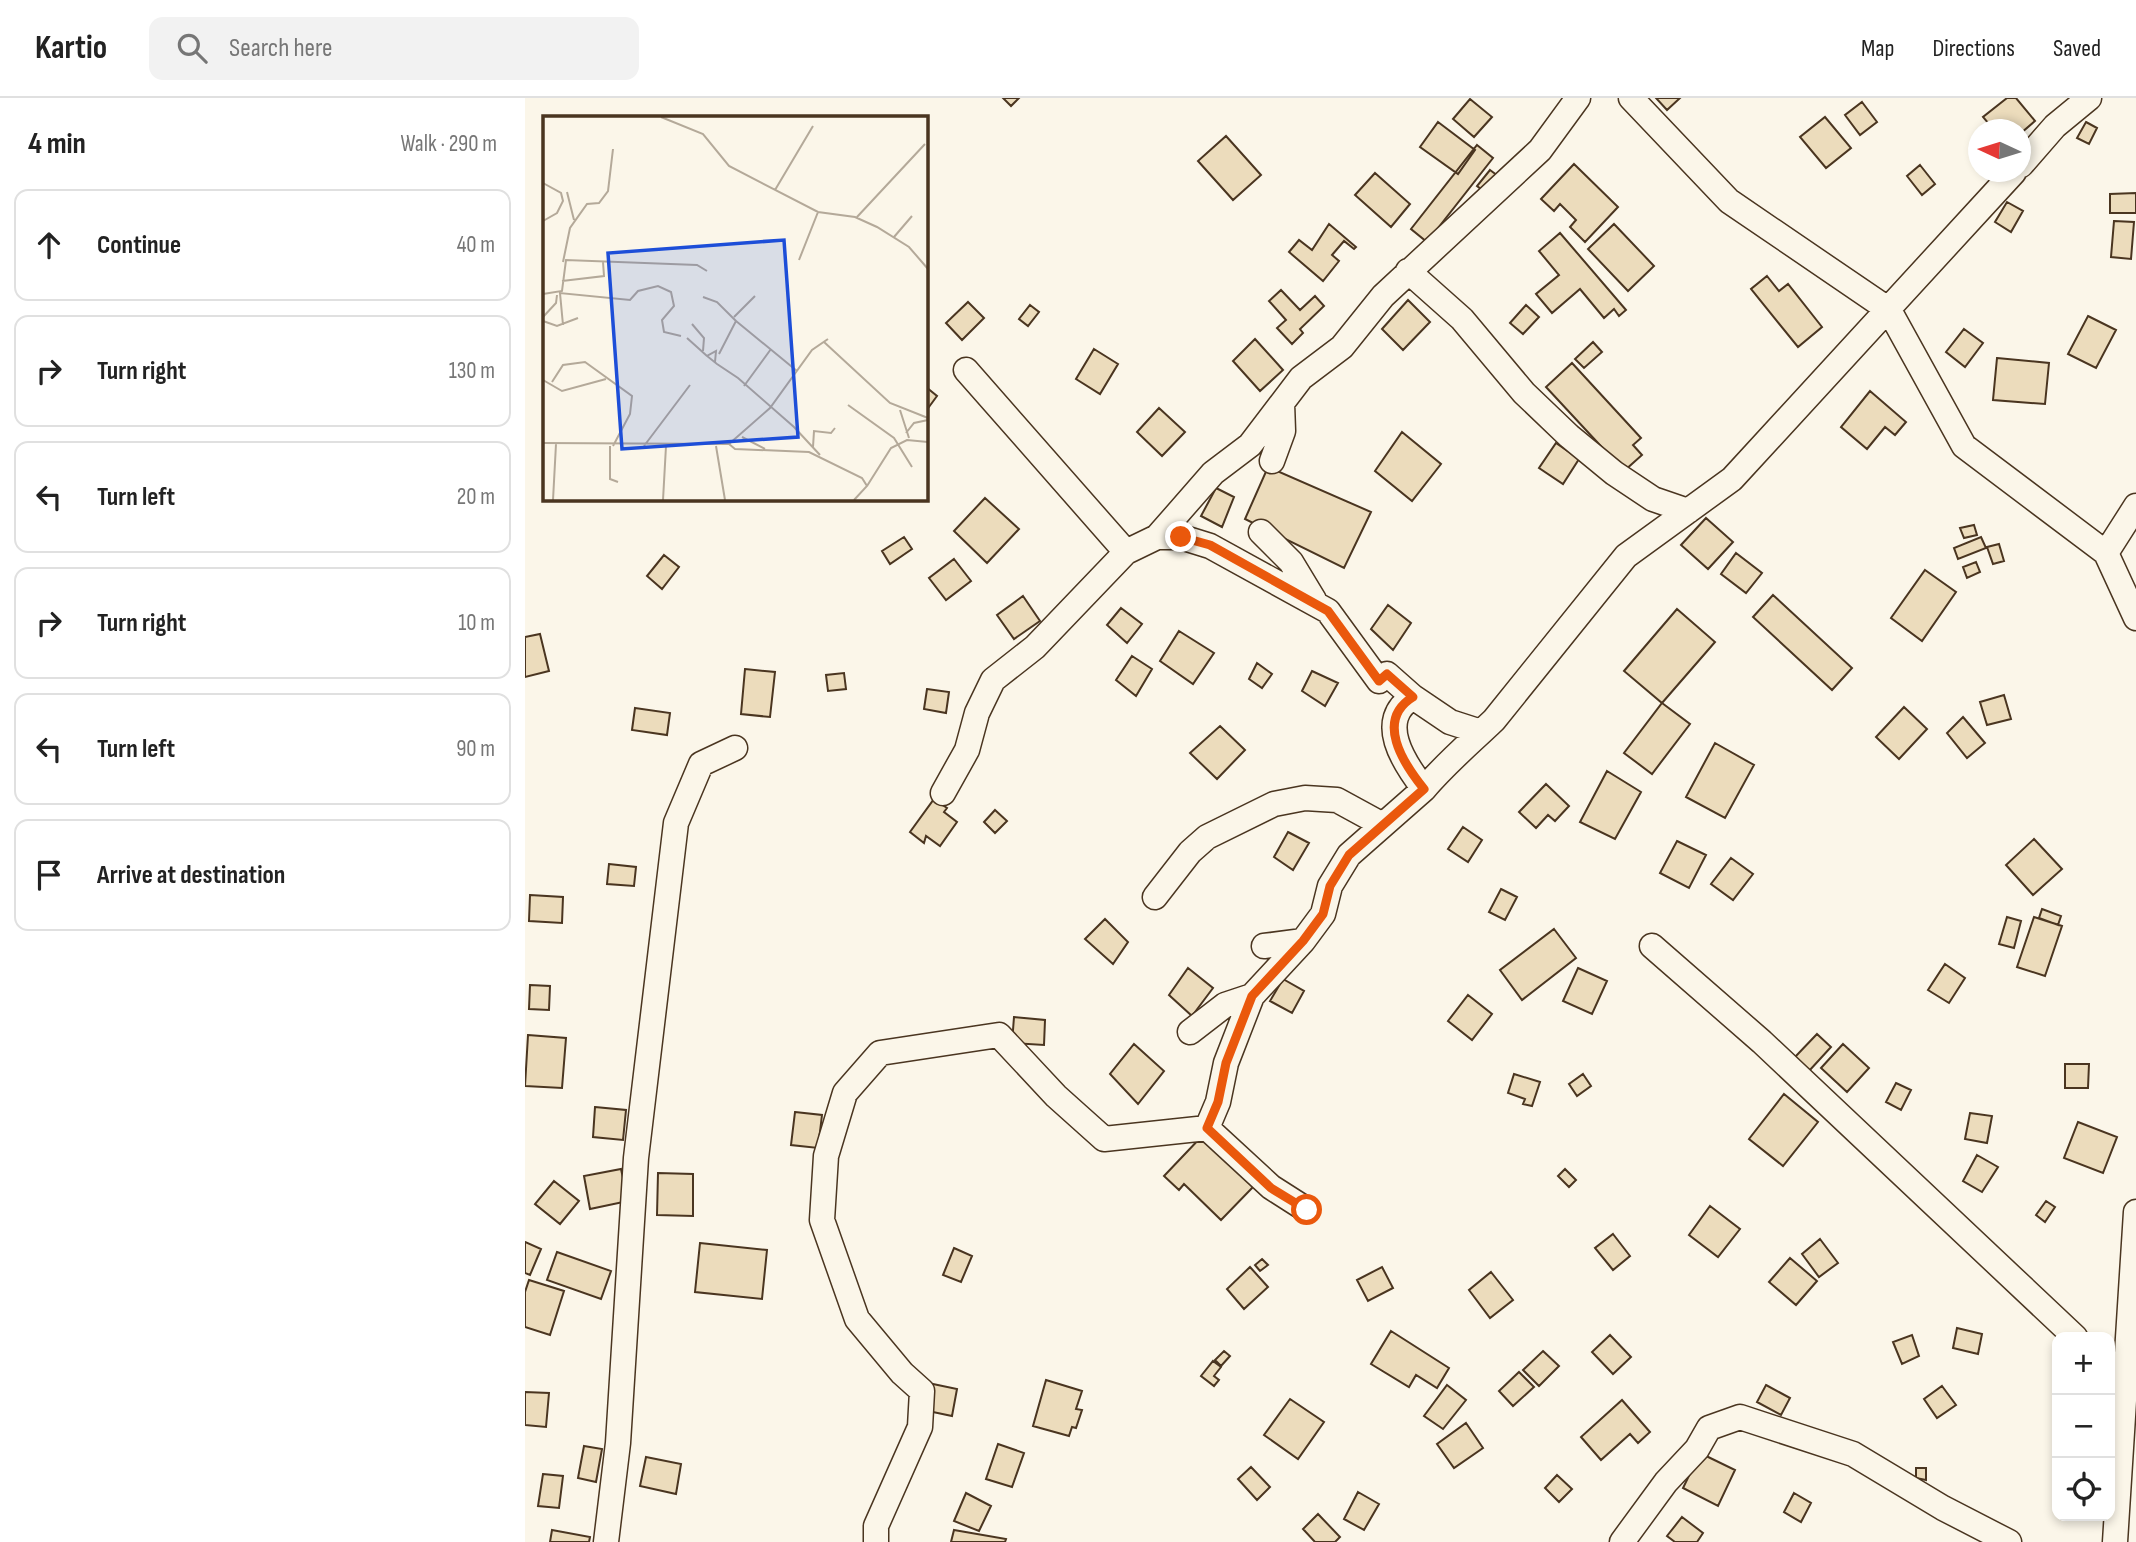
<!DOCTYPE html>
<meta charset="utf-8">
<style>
:root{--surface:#fff;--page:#f2f2f2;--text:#222;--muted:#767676;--line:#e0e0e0}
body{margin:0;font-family:"Sofia Sans Condensed",sans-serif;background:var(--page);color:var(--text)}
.controls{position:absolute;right:21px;bottom:21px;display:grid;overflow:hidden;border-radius:14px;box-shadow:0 4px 10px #0003}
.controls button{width:63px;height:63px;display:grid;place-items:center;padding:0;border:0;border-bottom:2px solid var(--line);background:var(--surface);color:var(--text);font:35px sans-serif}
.compass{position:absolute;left:1443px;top:21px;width:63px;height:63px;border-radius:50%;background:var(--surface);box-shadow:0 4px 10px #0003;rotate:274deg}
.stop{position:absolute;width:21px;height:21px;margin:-16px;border:5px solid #ea580c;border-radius:50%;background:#fff}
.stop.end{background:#ea580c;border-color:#fff;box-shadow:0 2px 7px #0008}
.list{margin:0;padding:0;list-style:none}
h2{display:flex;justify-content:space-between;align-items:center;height:91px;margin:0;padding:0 28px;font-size:30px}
h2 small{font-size:23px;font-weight:400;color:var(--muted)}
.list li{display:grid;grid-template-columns:46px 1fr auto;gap:21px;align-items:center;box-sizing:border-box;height:112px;margin:0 14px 14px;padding:0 14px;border:2px solid var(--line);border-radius:14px}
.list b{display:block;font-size:26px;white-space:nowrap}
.list em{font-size:23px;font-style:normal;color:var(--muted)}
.icon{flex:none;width:38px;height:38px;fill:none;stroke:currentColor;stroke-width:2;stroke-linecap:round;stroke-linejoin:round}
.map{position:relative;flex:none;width:1611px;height:1444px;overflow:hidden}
header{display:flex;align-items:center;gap:42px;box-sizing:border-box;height:98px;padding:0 35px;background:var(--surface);border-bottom:2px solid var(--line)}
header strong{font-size:33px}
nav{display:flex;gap:38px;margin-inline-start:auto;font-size:24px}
.search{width:490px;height:63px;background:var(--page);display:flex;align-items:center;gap:18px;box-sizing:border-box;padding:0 24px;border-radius:14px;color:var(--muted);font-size:26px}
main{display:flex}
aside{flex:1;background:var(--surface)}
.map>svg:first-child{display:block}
.building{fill:#ecdcbc;stroke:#4a3520;stroke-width:2}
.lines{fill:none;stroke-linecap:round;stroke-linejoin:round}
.minor-casing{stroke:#4a3520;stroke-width:27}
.minor{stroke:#fbf6e9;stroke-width:24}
.route{stroke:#ea580c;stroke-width:9}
.inset-road{fill:none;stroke:#b4a999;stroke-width:2}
.view{fill:#1d4ed8;fill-opacity:0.15;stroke:#1d4ed8;stroke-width:3.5}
.inset-edge{fill:none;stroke:#4a3520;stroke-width:3.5}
</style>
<header>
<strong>Kartio</strong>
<div class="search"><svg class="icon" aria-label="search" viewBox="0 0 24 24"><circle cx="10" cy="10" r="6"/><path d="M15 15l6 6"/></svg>Search here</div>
<nav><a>Map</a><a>Directions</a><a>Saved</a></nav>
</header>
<main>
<aside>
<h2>4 min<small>Walk · 290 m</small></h2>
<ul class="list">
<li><svg class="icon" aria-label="ahead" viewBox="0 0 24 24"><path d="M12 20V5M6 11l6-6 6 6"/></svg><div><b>Continue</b></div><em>40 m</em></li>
<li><svg class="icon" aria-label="right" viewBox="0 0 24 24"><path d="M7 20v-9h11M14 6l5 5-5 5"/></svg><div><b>Turn right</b></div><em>130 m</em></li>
<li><svg class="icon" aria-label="left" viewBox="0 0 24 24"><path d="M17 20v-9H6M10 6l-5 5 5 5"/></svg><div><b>Turn left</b></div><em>20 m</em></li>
<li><svg class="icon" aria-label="right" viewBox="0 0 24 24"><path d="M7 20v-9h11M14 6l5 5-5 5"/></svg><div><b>Turn right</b></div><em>10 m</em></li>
<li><svg class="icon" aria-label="left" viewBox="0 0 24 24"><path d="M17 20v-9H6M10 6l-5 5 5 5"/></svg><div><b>Turn left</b></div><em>90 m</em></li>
<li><svg class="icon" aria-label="arrive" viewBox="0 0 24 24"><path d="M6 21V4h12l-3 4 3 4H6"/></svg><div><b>Arrive at destination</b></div></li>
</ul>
</aside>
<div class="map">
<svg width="1611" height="1444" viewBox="0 0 1611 1444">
<rect width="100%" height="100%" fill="#fbf6e9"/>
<path class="building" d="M478 0H494L486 8Z
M1131 0H1155L1142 12Z
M1482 0H1491L1510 23 1496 35V32H1469L1458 19Z
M945 1 967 19 949 39 928 21Z
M1337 4 1352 24 1335 37 1320 17Z
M1300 19 1326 50 1301 70 1275 39Z
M913 24 950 52 933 76 895 49Z
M1561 24 1572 30 1564 46 1552 40Z
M701 38 736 77 708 102 673 63Z
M952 47 968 60 902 144 886 131Z
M1049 66 1093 109 1060 144 1045 129 1051 122 1035 106 1029 113 1016 101Z
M1395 67 1410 86 1397 97 1382 78Z
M965 72 973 78 960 94 952 88Z
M850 75 885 106 866 129 830 97Z
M1611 95V115H1585V96Z
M1482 104 1498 113 1486 134 1470 124Z
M1589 123 1609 124 1606 161 1586 159Z
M804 126 831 149 829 151 819 143 807 157 814 163 798 183 764 154 774 142 787 152Z
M1089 126 1129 168 1103 193 1063 151Z
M1035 135 1101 212 1094 218 1089 211 1079 220 1055 191 1027 215 1011 196 1034 177 1014 153Z
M1242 178 1254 193 1263 186 1297 229 1273 249 1226 191Z
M756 192 775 212 790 198 799 208 775 231 778 235 767 246 752 230 761 222 744 203Z
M883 202 905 224 878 252 857 231Z
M443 204 459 220 437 242 421 225Z
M505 207 514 214 503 228 494 221Z
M1001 207 1014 219 998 236 985 225Z
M1563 218 1591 232 1571 270 1543 256Z
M1439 231 1458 245 1440 269 1421 254Z
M730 241 758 272 735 293 708 263Z
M1068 244 1077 254 1059 270 1050 261Z
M569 251 593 266 575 296 551 281Z
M1472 260 1524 265 1520 306 1468 302Z
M1047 265 1116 340 1108 347 1117 357 1099 373 1021 289Z
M401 289 412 298 401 313Z
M1345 293 1381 324 1370 337 1360 329 1342 351 1316 329Z
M634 310 660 334 637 358 612 334Z
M877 334 916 366 887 403 850 373Z
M1031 345 1054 361 1038 386 1014 370Z
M743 369 846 414 819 470 720 421Z
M691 390 709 399 697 429 676 418Z
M460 400 494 431 462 465 429 433Z
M1181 420 1208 444 1183 471 1156 447Z
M1449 427 1452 437 1439 440 1435 430Z
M379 439 387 451 365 466 357 453Z
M1456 439 1461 450 1433 461 1429 450Z
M1474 446 1479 463 1468 466 1462 449Z
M1211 455 1237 475 1221 495 1196 476Z
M139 457 154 469 137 491 122 478Z
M429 461 446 483 421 502 404 480Z
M1451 464 1455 474 1442 480 1438 469Z
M1400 472 1431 494 1397 543 1366 520Z
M1248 497 1327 570 1307 592 1228 519Z
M498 498 515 523 489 541 472 517Z
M863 507 886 525 868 552 846 531Z
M596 510 617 526 602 545 582 527Z
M1152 511 1190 544 1137 605 1099 573Z
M654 533 689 555 668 586 635 563Z
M15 536 24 573 0 579V539Z
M607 558 627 571 611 598 591 582Z
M732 565 747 576 737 590 724 581Z
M220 571 250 574 245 619 216 616Z
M787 573 813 585 800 608 777 593Z
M319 575 321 591 303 593 301 577Z
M402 591 424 594 421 615 399 611Z
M1479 597 1486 621 1462 627 1455 604Z
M1137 605 1165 626 1127 676 1099 655Z
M1379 609 1402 631 1374 661 1351 639Z
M110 610 145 615 142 637 107 632Z
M1438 619 1460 645 1442 660 1422 635Z
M695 628 720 652 692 681 665 655Z
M1190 645 1229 667 1200 720 1161 699Z
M1082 673 1116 694 1090 741 1055 724Z
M1021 686 1044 708 1030 723 1023 717 1011 730 994 714Z
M409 701 422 710 419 714 432 724 415 748 401 738 399 745 385 734Z
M470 712 482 723 470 735 459 724Z
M938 729 957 742 943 764 923 751Z
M763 734 784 745 768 772 749 759Z
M1509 741 1537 771 1508 797 1481 767Z
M1152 743 1181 757 1164 790 1135 775Z
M1206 760 1228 776 1208 802 1186 786Z
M84 766 111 769 109 788 82 786Z
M976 791 992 799 980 822 964 814Z
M5 797 38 799 37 825 4 823Z
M1517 811 1536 818 1533 827 1514 820Z
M1482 819 1496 823 1489 850 1474 846Z
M1509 819 1537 828 1520 878 1492 869Z
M580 821 603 844 588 866 560 841Z
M1029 831 1051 860 997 902 975 872Z
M1420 866 1440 880 1424 905 1403 892Z
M663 870 688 890 667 918 644 897Z
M1053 870 1082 883 1067 916 1038 903Z
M758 881 779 893 767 915 745 903Z
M5 887 25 888 24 912 4 911Z
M943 897 967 916 947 942 923 923Z
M489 919 520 922 519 947 487 945Z
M1292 936 1306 949 1284 973 1270 959Z
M3 937 41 940 37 990 0 988Z
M609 946 639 973 613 1006 585 976Z
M1318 946 1344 970 1322 994 1296 970Z
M1540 966H1564L1563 990H1540Z
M989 976 1015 984 1007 1008 998 1006 1000 1001 983 995Z
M1058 976 1066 988 1052 998 1044 986Z
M1371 985 1386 992 1376 1012 1361 1004Z
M1259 996 1293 1024 1258 1068 1224 1041Z
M70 1009 101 1012 98 1042 68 1039Z
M270 1014 297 1017 293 1050 266 1047Z
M1445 1015 1467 1018 1462 1045 1440 1041Z
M1553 1024 1592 1039 1578 1075 1539 1060Z
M678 1037 729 1088 696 1122 659 1086 654 1092 639 1078Z
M1452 1057 1473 1069 1457 1094 1438 1083Z
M96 1071 103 1103 65 1111 59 1078Z
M1040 1071 1051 1082 1044 1089 1033 1078Z
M133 1075 168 1076V1118L132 1117Z
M29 1083 54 1103 35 1126 10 1106Z
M1521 1103 1530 1109 1520 1124 1511 1117Z
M1185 1108 1215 1131 1193 1159 1164 1137Z
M1088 1136 1105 1158 1088 1172 1070 1150Z
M1295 1141 1313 1165 1294 1179 1277 1156Z
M0 1144 16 1151 5 1177 0 1175Z
M175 1145 242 1152 237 1201 170 1194Z
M429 1150 447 1158 436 1184 418 1177Z
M32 1154 86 1173 76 1201 22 1182Z
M1265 1160 1292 1183 1271 1207 1244 1184Z
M737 1161 743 1167 735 1173 730 1167Z
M725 1169 743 1189 719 1211 702 1191Z
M857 1169 868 1190 843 1203 832 1182Z
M966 1174 988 1202 965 1220 944 1192Z
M4 1182 39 1193 25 1237 0 1229V1194Z
M1432 1230 1457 1236 1453 1256 1428 1250Z
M866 1233 924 1270 912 1290 891 1277 884 1289 846 1266Z
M1085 1237 1106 1259 1088 1276 1067 1254Z
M1387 1237 1394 1258 1377 1266 1368 1244Z
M699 1253 705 1258 696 1268 690 1262Z
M1018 1253 1034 1268 1014 1288 998 1272Z
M688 1263 696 1269 689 1278 694 1282 689 1288 676 1278Z
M994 1274 1009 1289 988 1308 974 1293Z
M521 1282 557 1293 551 1311 557 1312 551 1330 547 1329 544 1338 508 1328Z
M408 1286 432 1291 427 1318 403 1313Z
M922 1287 941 1302 918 1331 899 1318Z
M1241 1287 1265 1300 1256 1317 1232 1304Z
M1417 1288 1431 1307 1412 1320 1399 1301Z
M0 1294 24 1295 21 1329 0 1327Z
M765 1301 799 1324 773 1361 739 1337Z
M1097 1302 1125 1334 1113 1345 1105 1336 1076 1362 1056 1339Z
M941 1325 958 1350 929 1370 912 1346Z
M473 1346 499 1355 487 1389 461 1381Z
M59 1348 77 1351 71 1384 53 1380Z
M1175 1355 1210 1372 1193 1408 1158 1390Z
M121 1359 156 1366 151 1396 115 1388Z
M726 1369 745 1389 732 1402 713 1381Z
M1391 1370H1401V1382L1391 1380Z
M18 1376 38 1378 34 1410 13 1408Z
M1032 1377 1047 1391 1034 1404 1020 1390Z
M833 1394 854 1406 839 1432 819 1421Z
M441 1395 466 1408 454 1433 429 1423Z
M1269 1395 1286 1405 1276 1424 1259 1414Z
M793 1416 815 1439 810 1444H790L778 1431Z
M1157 1419 1178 1435 1172 1444H1150L1142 1438Z
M27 1432 65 1439 64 1444H25Z
M429 1432 481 1441 480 1444H426Z"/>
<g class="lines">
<g class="minor-casing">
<path id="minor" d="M1106 0 1204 103 1364 212 1439 348 1581 455 1611 520
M1496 67 1530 28 1564 0
M883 173 937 221 999 295 1044 338 1089 375 1128 401 1163 413
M441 272 601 454
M747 363 758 333 757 305
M736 434 766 464 789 502
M632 439 688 375 725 347 776 280 817 249 858 198 1015 52 1053 0
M1581 455 1611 408
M956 634 925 624 888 599C850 622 879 665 899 691 920 666 945 645 969 622L1101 458 1207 381 1489 74
M418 695 442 652 452 615 468 582 510 549 601 454 632 439H656L685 448 803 513 854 583 862 576 888 599
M630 799 665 754 682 739 749 706 780 700 812 702 856 726
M739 848 778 843 798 816 805 788 824 757 899 691
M1127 848 1237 944 1550 1239
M665 934 700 907 727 898 778 843
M682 1030 746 1089 782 1112
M81 1444 93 1345 111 1060 151 725 176 666 210 650
M351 1444V1428L395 1329 397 1293 377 1275 332 1221 297 1122 301 1058 320 995 355 955 474 937 531 998 579 1041 682 1030 693 1004 701 965 727 898
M1097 1444 1141 1384 1172 1351 1184 1330 1215 1319 1328 1356 1418 1410 1484 1444
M1590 1444 1611 1114"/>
</g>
<use href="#minor" class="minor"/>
</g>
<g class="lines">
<path class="route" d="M656 439 685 447 803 513 854 583 862 576 888 599C850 622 878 665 899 691L824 757 805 788 798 816 778 843 727 898 701 965 693 1004 682 1030 746 1090 782 1112"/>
</g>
<g transform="translate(18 18)">
<rect width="385" height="385" fill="#fbf6e9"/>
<path class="inset-road" d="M118 1 160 18 186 50 275 96 312 101 334 111 366 131 385 153M0 67 18 77 20 85 14 97 0 105M232 74 270 10M24 76 31 104M314 101 382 28M351 121 369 100M256 144 275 96M20 146 27 112 44 88 56 87 65 75 70 33M19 165 61 160 60 146M0 178 19 175 23 144 154 149 164 155M160 181 174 186 193 205 176 238M0 201 13 187 14 179M191 201 212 180M0 205 14 210 35 202M193 205 254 255M149 208 161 222 160 235M20 209 17 177 87 184 95 175 115 170 128 176 131 190 119 204 121 216 138 220M144 222 164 240M281 226 347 287 385 302M172 246 173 235 164 240 174 248 195 262 251 311 277 339M0 264 19 275 63 263M9 266 20 249 42 246 89 280 87 298 70 330M201 270 228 233M305 289 351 322 369 351M357 294 366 322M363 317 371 307 385 304M199 321 222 333M0 327 186 328 192 333 266 336 319 362 324 370 311 384M186 328 227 292 269 234 285 223M67 330V363L75 366M101 330 147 269M173 330 182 384M270 331 271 315 288 317 292 312M324 370 348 332 364 324 385 326M10 384 13 328M120 384 123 330"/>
<path class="view" d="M241 124 255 321 79 333 65 137Z"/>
<rect width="385" height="385" class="inset-edge"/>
</g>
</svg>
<div class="controls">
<button>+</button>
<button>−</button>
<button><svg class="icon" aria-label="locate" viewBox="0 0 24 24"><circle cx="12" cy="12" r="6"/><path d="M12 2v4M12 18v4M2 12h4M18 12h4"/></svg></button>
</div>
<svg class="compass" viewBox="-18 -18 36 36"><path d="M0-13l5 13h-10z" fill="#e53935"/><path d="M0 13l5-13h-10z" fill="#767676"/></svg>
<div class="stop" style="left:782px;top:1112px"></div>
<div class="stop end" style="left:656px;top:439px"></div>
</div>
</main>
